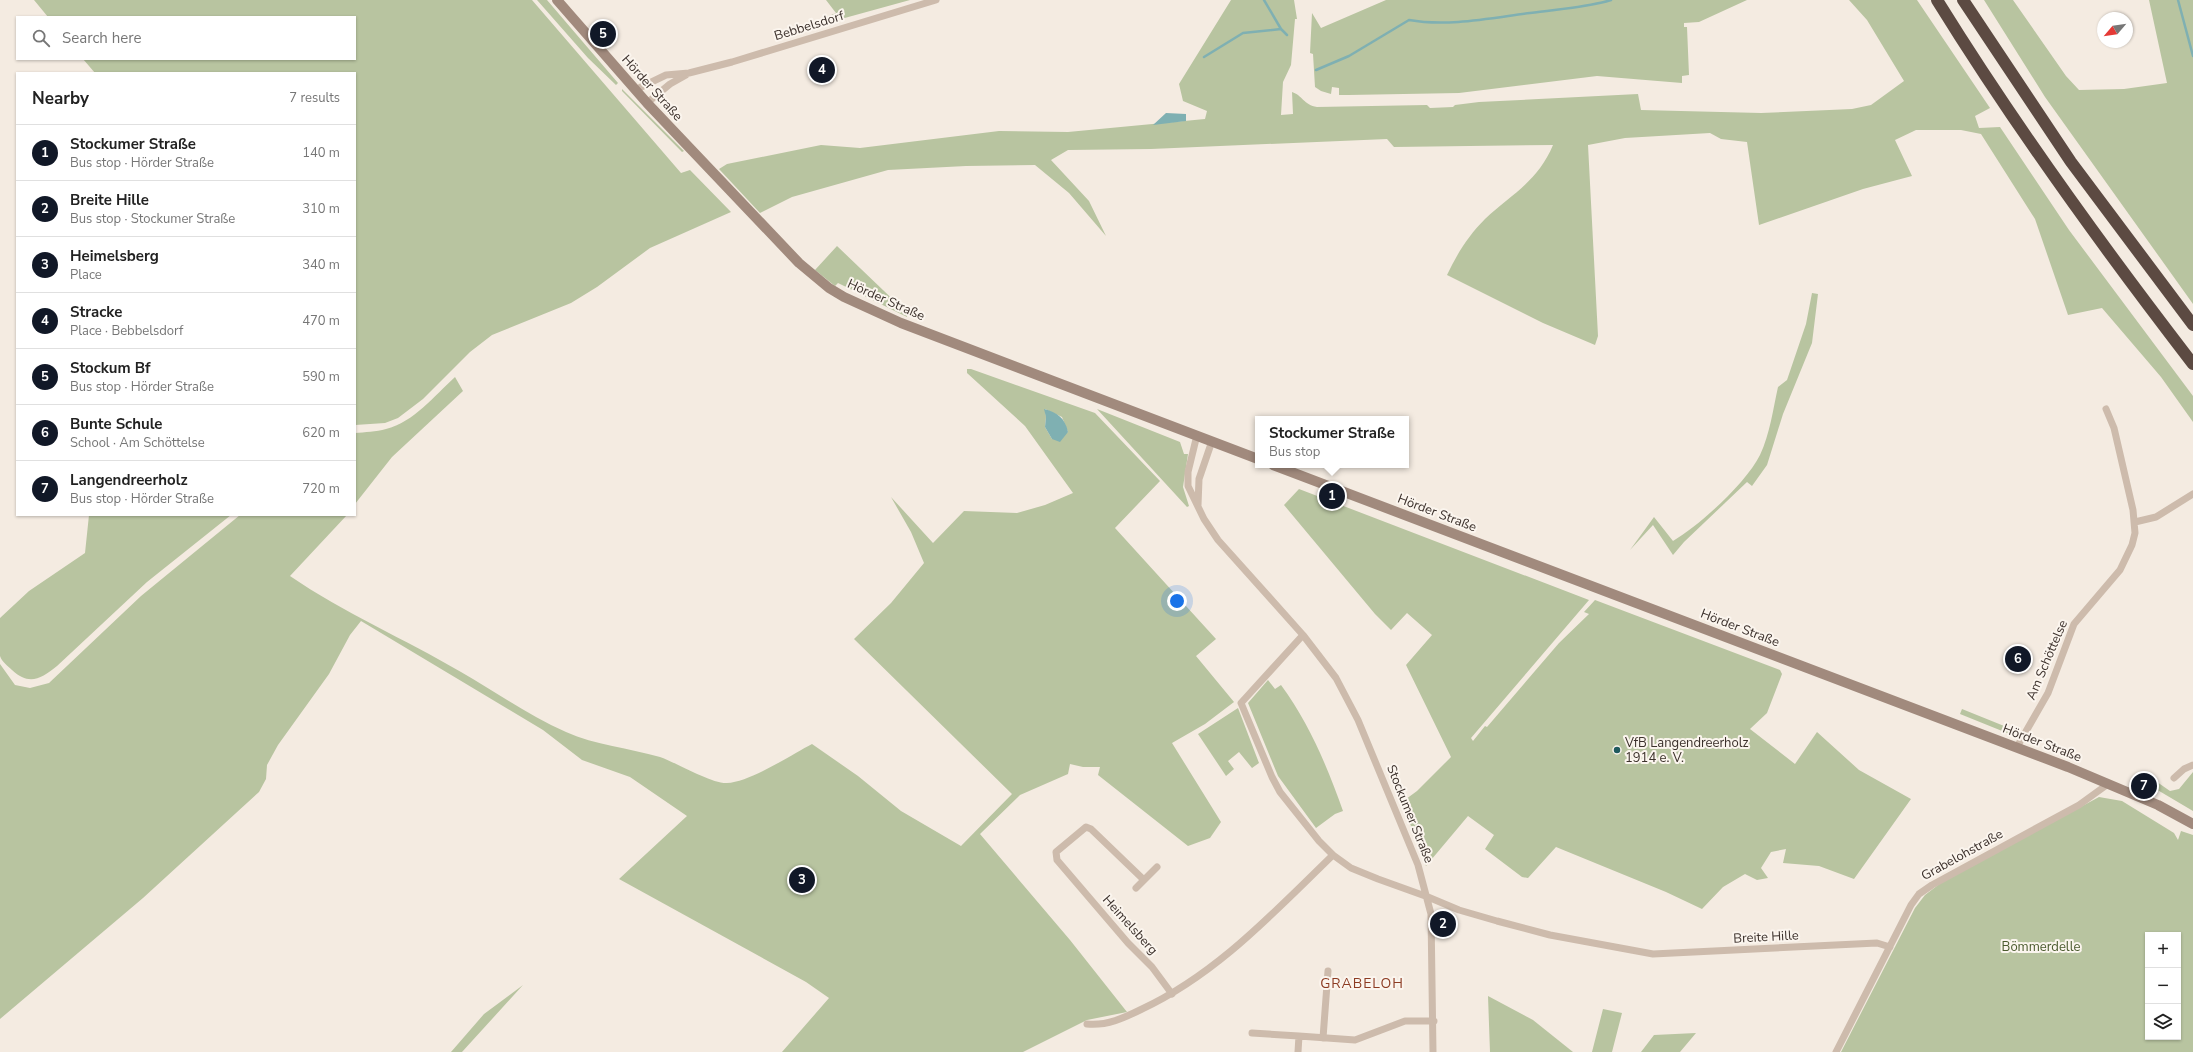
<!DOCTYPE html>
<meta charset="utf-8">
<style>
:root{--surface:#fff;--page:#f2f2f2;--text:#222;--muted:#767676;--line:#e0e0e0;--accent:#111827}
body{margin:0;font-family:"Nunito Sans",sans-serif;background:var(--page);color:var(--text)}
.controls{position:absolute;right:12px;bottom:12px;display:grid;overflow:hidden;border-radius:0px;box-shadow:0 1px 3px #0004}
.controls button{width:36px;height:36px;display:grid;place-items:center;padding:0;border:0;border-bottom:1px solid var(--line);background:var(--surface);color:var(--text);font:20px sans-serif}
.compass{position:absolute;left:2097px;top:12px;width:36px;height:36px;border-radius:50%;background:var(--surface);box-shadow:0 1px 3px #0004;rotate:241deg}
.you{position:absolute;left:1177px;top:601px;width:14px;height:14px;margin:-10px;border:3px solid #fff;border-radius:50%;background:#1a73e8;box-shadow:0 0 0 6px #1a73e833}
.badge{display:grid;place-items:center;width:26px;height:26px;border-radius:50%;background:var(--accent);color:#fff;font-size:13px;font-weight:700}
.pin{position:absolute;translate:-50% -50%;border:2px solid #fff;box-shadow:0 1px 4px #0006}
.popup{position:absolute;left:1255px;top:416px;width:154px;height:52px;box-sizing:border-box;display:grid;place-content:center;border-radius:0px;background:var(--surface);filter:drop-shadow(0 1px 3px #0005);font-size:13px;white-space:nowrap;color:var(--muted)}
.popup b{font-size:15px;color:var(--text)}
.popup::after{content:'';position:absolute;left:50%;top:100%;margin-left:-8px;border:8px solid transparent;border-top-color:var(--surface)}
.list{margin:0;padding:0;list-style:none}
h2{display:flex;justify-content:space-between;align-items:center;height:52px;margin:0;padding:0 16px;font-size:17px}
h2 small{font-size:13px;font-weight:400;color:var(--muted)}
.list li{display:grid;grid-template-columns:26px 1fr auto;gap:12px;align-items:center;box-sizing:border-box;height:56px;padding:0 16px;border-top:1px solid var(--line)}
.list b{display:block;font-size:15px;white-space:nowrap}
.list p{margin:0;font-size:13px;white-space:nowrap;color:var(--muted)}
.list em{font-size:13px;font-style:normal;color:var(--muted)}
.icon{flex:none;width:22px;height:22px;fill:none;stroke:currentColor;stroke-width:2;stroke-linecap:round;stroke-linejoin:round}
.map{position:relative;flex:none;width:2193px;height:1052px;overflow:hidden}
.search{position:absolute;background:var(--surface);box-shadow:0 1px 3px #0004;left:16px;top:16px;width:340px;height:44px;display:flex;align-items:center;gap:10px;box-sizing:border-box;padding:0 14px;border-radius:0px;color:var(--muted);font-size:15px}
.panel{position:absolute;background:var(--surface);box-shadow:0 1px 3px #0004;left:16px;top:72px;width:340px;height:444px;border-radius:0px}
.map>svg:first-child{display:block}
.green{fill:#b8c4a0;fill-rule:evenodd}
.water{fill:#7fb0b2}
.lines{fill:none;stroke-linecap:round;stroke-linejoin:round}
.stream{stroke:#7fb0b2;stroke-width:2.5}
.minor{stroke:#cdbbac;stroke-width:7}
.secondary{stroke:#a18a7d;stroke-width:10}
.motorway{stroke:#5c4a42;stroke-width:12}
.poi-dot{fill:#1f5a5e;stroke:#fbf5ee;stroke-width:1.5}
.labels{text-anchor:middle;dominant-baseline:central;stroke-width:4;stroke-linejoin:round;paint-order:stroke}
.street-label{font-size:13px;fill:#3b302b;stroke:#fbf5ee}
.poi-label{font-size:13px;fill:#3b302b;stroke:#fbf5ee;text-anchor:start}
.park-label{font-size:13px;fill:#4a5a2e;stroke:#fbf5ee}
.neighbourhood-label{font-size:14px;letter-spacing:1px;fill:#8c3b22;stroke:#fbf5ee}
</style>
<div class="map">
<svg width="2193" height="1052" viewBox="0 0 2193 1052">
<rect width="100%" height="100%" fill="#f4ebe1"/>
<path class="green" d="M34 0H532L681 173 690 170 731 212 650 248 597 287 571 303 492 335 470 352 423 399 398 418 385 423 355 425V73H95L83 59H355V17H48Z
M537 0H547L618 83 616 85 588 58Z
M826 0H910L783 35 836 13Z
M1231 0H1294L1297 19H1295L1291 65 1283 82 1281 115 1293 114 1292 92C1302 95 1304 105 1317 107L1427 105 1430 108 1453 107 1455 105 1479 102 1638 94 1641 110 1761 113 1852 109 1871 105 1904 81 1867 20 1849 0H1917L1990 108 1975 116 1979 128 2000 127 2069 230 2193 396V422L2161 377 2102 308 2068 315 2035 219 1981 134 1961 130H1916L1895 140 1912 176 1863 189 1759 225 1747 142 1721 139 1710 133 1625 138 1588 145 1598 336 1595 345 1543 323 1447 275C1457 254 1468 236 1485 219 1512 194 1538 181 1553 145L1394 147 1387 139 1151 149 1068 150 1051 160 1089 201 1106 236 1069 193 1035 165 966 166 888 170 792 197 760 213 719 169 727 164 821 145 860 148 999 131 1068 132 1205 119 1207 111 1183 101 1179 84Z
M1386 0H1747L1699 22 1684 23V27H1687L1689 75 1682 76V83L1597 76 1459 93 1348 95H1339V88L1332 87 1331 94 1321 91 1315 87 1313 54 1310 53 1312 13 1321 28Z
M1984 0H2013L2066 76 2079 90 2124 89 2167 83 2149 0H2193V304L2045 97Z
M622 89 684 151 682 152 622 91Z
M837 246 907 313V317L838 283 835 286 815 270Z
M1812 293 1818 294 1812 343 1783 414 1767 465 1752 486 1747 482 1684 542 1673 555 1653 525 1630 550 1654 517 1673 541C1700 525 1746 483 1760 455 1770 434 1773 409 1778 387L1787 380 1806 324Z
M967 369H971L1095 413 1160 481 1115 528 1216 639 1196 656 1234 702 1205 724 1172 743 1221 822 1210 838 1188 846 1098 775 1100 767H1083L1070 764 1068 774 1020 795 980 834 1070 940 1127 1012 1087 1020 1023 1052H782L829 998 806 982 619 879 687 816 630 777 582 760 543 730 361 621 350 635 329 674 278 745 267 765 266 779 259 792 143 898 0 1019V664L15 685 30 688 49 683 141 596 240 515H347L290 576C344 613 405 639 461 672 496 692 529 716 566 732 595 745 629 748 660 757 677 763 712 784 727 783 750 782 791 755 812 744L858 776 901 811 961 846 1012 794 854 639 891 603 924 563 911 532 891 497 933 543 964 511 1017 513 1045 505 1073 493 1025 426 967 373ZM1045 409 1062 417 1068 432 1052 439 1045 427 1046 417Z
M455 377 463 391 392 457 355 504V433C365 432 376 432 386 429 414 422 434 396 455 377Z
M1097 409 1180 442 1184 454H1188L1183 487 1189 506 1187 507Z
M1299 489 1589 600 1471 738 1473 741 1485 726 1487 727 1559 643 1589 614 1584 612 1595 600 1780 670 1782 674 1767 713 1750 729 1795 764 1817 732 1859 770 1911 799 1854 879 1819 866 1783 863 1786 849 1771 852 1761 868 1768 878 1757 880 1745 874 1723 887 1702 909 1666 892 1556 847 1528 878 1522 877 1485 849 1494 835 1468 816 1426 866 1402 802 1417 791 1451 757 1406 665 1432 635 1407 613 1391 630 1375 614 1284 505Z
M89 515H231L147 582 57 666C41 679 29 686 12 670 8 666 2 662 0 656 0 645 0 629 0 618L29 591 85 553Z
M1268 680 1275 689 1281 685C1309 723 1327 766 1343 811L1335 814 1316 828 1278 776 1248 703Z
M1238 708 1259 763 1252 768 1239 752 1228 761 1234 769 1226 776 1198 734Z
M1962 709 2019 732 2017 737 1960 714Z
M2193 772V811L2144 782 2147 775 2170 791 2179 789Z
M2099 797 2122 801 2174 833 2178 840 2181 831 2193 835V1052H1841L1915 908 1925 895 1942 882ZM2148 935H2178V1037H2148Z
M523 985 462 1052H451L484 1014Z
M1488 996 1533 1020 1573 1052H1490Z
M1603 1009 1622 1013 1612 1052H1592Z
M1696 1033 1680 1052H1641L1654 1035Z"/>
<path class="water" d="M1166 113 1186 114V121L1153 125Z
M1044 409C1057 412 1065 418 1068 432L1060 442 1052 439 1045 427 1046 417Z"/>
<g class="lines">
<path class="stream" d="M1264 0 1281 29
M2178 0 2193 56
M1204 57 1243 33 1281 29 1287 35
M1316 70 1349 56 1409 20C1448 27 1491 18 1530 13 1557 9 1585 8 1611 0"/>
<path class="minor" d="M635 90 666 75 689 73 732 62 936 0
M647 103 670 84 686 75
M1197 435 1188 472V486L1204 519 1218 540 1303 635 1336 678 1358 720 1418 865 1431 914 1433 1052
M1198 505 1199 479 1212 441
M2135 522 2156 517 2193 494
M1303 635 1241 703 1272 777 1280 792 1319 841 1333 855 1351 868 1378 879 1428 897 1459 910 1497 921 1550 935 1653 954 1877 943 1890 947
M2017 747 2048 693 2074 624 2120 570 2132 545 2135 533 2133 510 2114 428 2106 409
M2174 778 2184 769 2193 765
M1144 880 1091 829 1086 827 1056 852 1057 860 1128 943 1152 967 1172 994
M1136 888 1157 867
M1087 1024C1107 1026 1124 1018 1142 1009 1217 974 1274 912 1333 855
M1252 1033 1299 1036
M1323 1038 1328 971
M1298 1052 1299 1036 1355 1040 1405 1021H1434
M1836 1052 1911 905 1919 894 1932 885 2079 805 2108 784"/>
<path class="secondary" d="M557 0 647 103 799 263 829 288 844 297 901 323 1258 459
M1273 465 2068 767 2158 805 2193 824"/>
<path class="motorway" d="M1937 0C2015 126 2102 246 2193 364
M1963 0 2071 162 2193 325"/>
</g>
<circle class="poi-dot" cx="1617" cy="750" r="4"/>
<g class="labels">
<g class="street-label">
<text transform="translate(809 26) rotate(-17)">Bebbelsdorf</text>
<text transform="translate(652 88) rotate(48)">Hörder Straße</text>
<text transform="translate(886 300) rotate(24)">Hörder Straße</text>
<text transform="translate(1437 513) rotate(21)">Hörder Straße</text>
<text transform="translate(1740 628) rotate(21)">Hörder Straße</text>
<text transform="translate(2047 660) rotate(-67)">Am Schöttelse</text>
<text transform="translate(2042 743) rotate(21)">Hörder Straße</text>
<text transform="translate(1410 814) rotate(68)">Stockumer Straße</text>
<text transform="translate(1962 855) rotate(-29)">Grabelohstraße</text>
<text transform="translate(1130 925) rotate(48)">Heimelsberg</text>
<text transform="translate(1766 937) rotate(-3)">Breite Hille</text>
</g>
<g class="poi-label">
<text x="1625" y="743">VfB Langendreerholz<tspan x="1625" dy="15">1914 e. V.</tspan></text>
</g>
<g class="park-label">
<text x="2041" y="947">Bömmerdelle</text>
</g>
<g class="neighbourhood-label">
<text x="1362" y="983">GRABELOH</text>
</g>
</g>
</svg>
<div class="controls">
<button>+</button>
<button>−</button>
<button><svg class="icon" aria-label="layers" viewBox="0 0 24 24"><path d="M12 4l9 5-9 5-9-5zM3 14l9 5 9-5"/></svg></button>
</div>
<svg class="compass" viewBox="-18 -18 36 36"><path d="M0-13l5 13h-10z" fill="#e53935"/><path d="M0 13l5-13h-10z" fill="#767676"/></svg>
<div class="you"></div>
<div class="pin badge" style="left:1332px;top:496px">1</div>
<div class="popup"><b>Stockumer Straße</b>Bus stop</div>
<div class="pin badge" style="left:1443px;top:924px">2</div>
<div class="pin badge" style="left:802px;top:880px">3</div>
<div class="pin badge" style="left:822px;top:70px">4</div>
<div class="pin badge" style="left:603px;top:34px">5</div>
<div class="pin badge" style="left:2018px;top:659px">6</div>
<div class="pin badge" style="left:2144px;top:786px">7</div>
<div class="search"><svg class="icon" aria-label="search" viewBox="0 0 24 24"><circle cx="10" cy="10" r="6"/><path d="M15 15l6 6"/></svg>Search here</div>
<section class="panel">
<h2>Nearby<small>7 results</small></h2>
<ul class="list">
<li><span class="badge">1</span><div><b>Stockumer Straße</b><p>Bus stop · Hörder Straße</p></div><em>140 m</em></li>
<li><span class="badge">2</span><div><b>Breite Hille</b><p>Bus stop · Stockumer Straße</p></div><em>310 m</em></li>
<li><span class="badge">3</span><div><b>Heimelsberg</b><p>Place</p></div><em>340 m</em></li>
<li><span class="badge">4</span><div><b>Stracke</b><p>Place · Bebbelsdorf</p></div><em>470 m</em></li>
<li><span class="badge">5</span><div><b>Stockum Bf</b><p>Bus stop · Hörder Straße</p></div><em>590 m</em></li>
<li><span class="badge">6</span><div><b>Bunte Schule</b><p>School · Am Schöttelse</p></div><em>620 m</em></li>
<li><span class="badge">7</span><div><b>Langendreerholz</b><p>Bus stop · Hörder Straße</p></div><em>720 m</em></li>
</ul>
</section>
</div>
